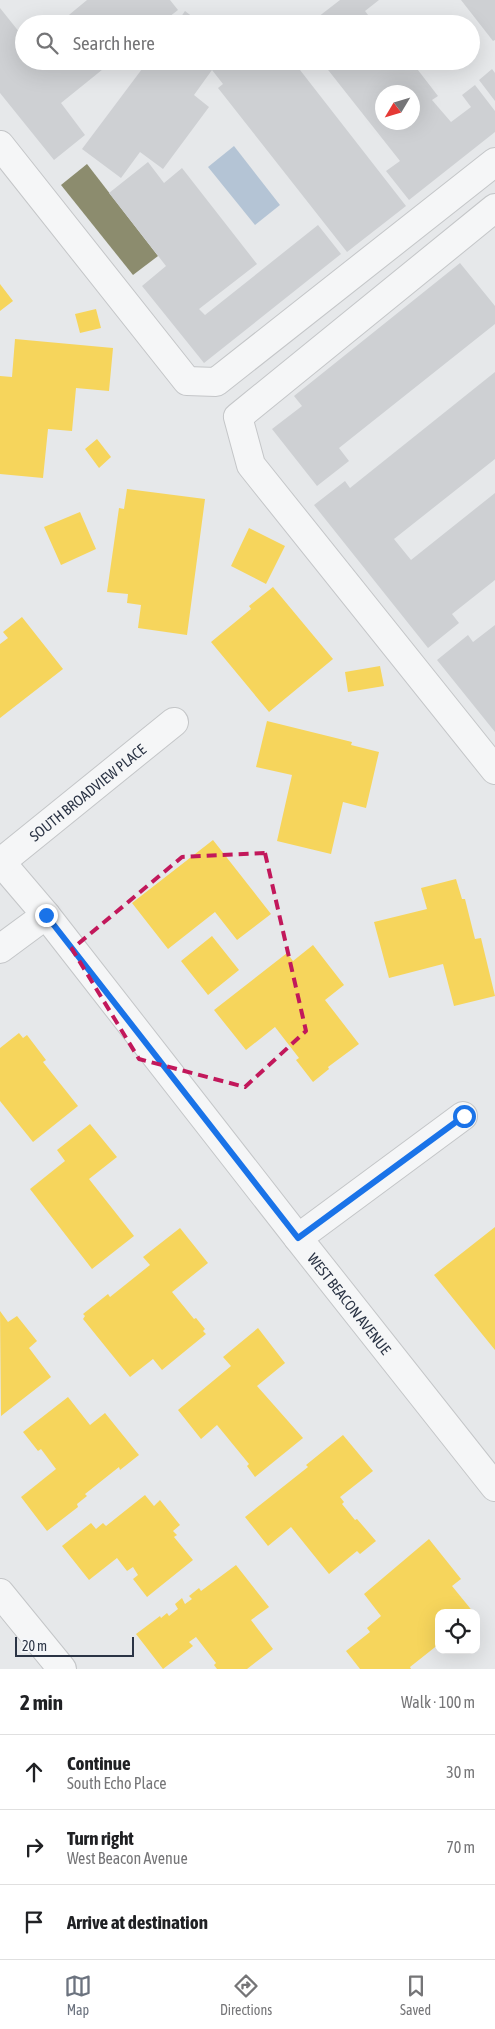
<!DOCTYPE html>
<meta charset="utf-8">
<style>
:root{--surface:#fff;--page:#f6f6f6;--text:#202124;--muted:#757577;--line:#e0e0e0;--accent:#6c737f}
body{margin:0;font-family:"Asap Condensed",sans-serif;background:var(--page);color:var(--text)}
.controls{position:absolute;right:15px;bottom:15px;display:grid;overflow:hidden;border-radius:10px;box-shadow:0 5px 20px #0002}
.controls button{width:45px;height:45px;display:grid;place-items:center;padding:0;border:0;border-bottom:1px solid var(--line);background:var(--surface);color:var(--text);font:25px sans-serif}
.compass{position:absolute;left:375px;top:85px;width:45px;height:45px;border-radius:50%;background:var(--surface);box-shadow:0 5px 20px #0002;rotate:232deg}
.scale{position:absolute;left:15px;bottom:12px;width:119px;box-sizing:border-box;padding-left:5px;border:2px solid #2b3445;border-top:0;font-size:14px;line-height:18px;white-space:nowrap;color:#2b3445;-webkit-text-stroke:4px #f4f6f9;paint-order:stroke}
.stop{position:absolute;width:15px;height:15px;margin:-11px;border:4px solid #1a73e8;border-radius:50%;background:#fff}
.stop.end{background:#1a73e8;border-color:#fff;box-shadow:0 1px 5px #0008}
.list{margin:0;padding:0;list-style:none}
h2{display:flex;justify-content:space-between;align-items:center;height:65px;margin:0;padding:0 20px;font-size:21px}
h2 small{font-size:16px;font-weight:400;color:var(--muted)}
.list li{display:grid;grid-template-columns:32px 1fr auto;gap:15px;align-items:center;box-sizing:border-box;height:75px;padding:0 20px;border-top:1px solid var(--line)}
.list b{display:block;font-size:19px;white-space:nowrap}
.list p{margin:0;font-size:16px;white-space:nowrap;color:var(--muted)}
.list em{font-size:16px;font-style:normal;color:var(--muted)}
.icon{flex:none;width:28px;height:28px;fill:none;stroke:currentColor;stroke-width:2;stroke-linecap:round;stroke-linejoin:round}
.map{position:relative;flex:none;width:495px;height:1669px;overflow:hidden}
.search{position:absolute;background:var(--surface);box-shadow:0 5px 20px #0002;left:15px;right:15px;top:15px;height:55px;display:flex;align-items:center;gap:12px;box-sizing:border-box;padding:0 18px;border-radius:28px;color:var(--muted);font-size:19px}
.sheet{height:290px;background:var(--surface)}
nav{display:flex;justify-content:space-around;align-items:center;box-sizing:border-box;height:70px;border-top:1px solid var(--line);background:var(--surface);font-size:14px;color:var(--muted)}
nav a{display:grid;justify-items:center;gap:2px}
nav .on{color:var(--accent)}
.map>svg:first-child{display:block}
.water{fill:#b4c4d5}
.homes{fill:#f6d55c}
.industry{fill:#8c8c6e}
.building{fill:#ced0d3;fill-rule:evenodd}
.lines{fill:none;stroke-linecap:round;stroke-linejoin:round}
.minor-casing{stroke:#c4c6c8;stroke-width:30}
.minor{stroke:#f5f6f7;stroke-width:28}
.route{stroke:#1a73e8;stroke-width:6}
.marked{fill:none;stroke:#c2185b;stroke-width:4;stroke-dasharray:10 6;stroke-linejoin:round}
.labels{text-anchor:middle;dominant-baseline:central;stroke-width:5;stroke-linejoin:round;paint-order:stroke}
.street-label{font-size:15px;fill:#2b3445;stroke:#f4f6f9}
</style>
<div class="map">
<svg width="495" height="1669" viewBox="0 0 495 1669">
<rect width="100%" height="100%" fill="#e6e8ea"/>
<path class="water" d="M234 146 280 205 255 225 208 167Z"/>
<path class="homes" d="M0 284 13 301 0 311Z
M96 309 101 328 80 333 75 314Z
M15 339 113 348 109 391 76 388 72 431 48 429 43 478 0 474V376L12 377Z
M97 439 111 457 99 468 85 449Z
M127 489 205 499 187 635 138 628 141 605 127 603 128 594 107 592 119 508 124 509Z
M80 512 96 549 61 565 44 527Z
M249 528 285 546 266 584 231 566Z
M273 587 333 659 269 712 211 642 251 609 249 606Z
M22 617 63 669 0 718V644L8 638 3 632Z
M380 666 384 686 348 692 345 672Z
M267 721 352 742 351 745 379 752 366 808 343 802 331 854 277 841 292 775 256 767Z
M213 840 271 914 237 940 215 912 168 949 132 903Z
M456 879 462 899H465L475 939 481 938 495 996 454 1006 443 964 389 978 374 922 427 909 421 888Z
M212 936 239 970 208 995 181 961Z
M313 945 344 985 325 1000 359 1044 328 1067 329 1069 313 1082 296 1060 299 1058 275 1027 246 1050 214 1010 287 953 293 961Z
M19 1033 23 1038 27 1035 46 1060 43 1062 78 1106 33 1142 0 1101V1048Z
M90 1124 117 1157 89 1179 134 1236 92 1269 30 1189 65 1161 57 1150Z
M495 1227V1350L434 1275Z
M180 1228 208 1263 172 1292 194 1319 196 1318 205 1329 203 1331 206 1334 162 1370 153 1359 130 1377 83 1319 85 1316 83 1314 108 1294 110 1297 150 1265 143 1257Z
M0 1311 8 1322 17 1316 37 1341 29 1348 51 1377 1 1416Z
M258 1328 285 1363 257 1386 303 1438 255 1477 247 1466 249 1464 217 1425 201 1439 178 1410 231 1366 223 1357Z
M68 1397 90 1425 105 1413 139 1455 120 1470 119 1467 85 1494 87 1496 77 1504 78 1507 47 1531 21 1497 56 1469 41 1449 38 1451 23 1432Z
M343 1435 373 1471 340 1497 344 1502 342 1504 355 1520 357 1519 376 1541 360 1554 357 1551 329 1574 291 1527 268 1546 245 1517 308 1467 306 1465Z
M145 1495 154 1506 160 1500 180 1525 173 1531 177 1535 174 1537 193 1560 147 1597 133 1579 138 1575 133 1567 127 1571 117 1558 89 1580 62 1546 91 1523 96 1529 103 1523 106 1526Z
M429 1539 461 1579 452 1586 474 1613H439V1644L410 1667 411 1669H360L346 1651 370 1632 367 1628 381 1616 364 1594Z
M236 1565 269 1607 251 1620 273 1649 247 1669H217L214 1665 216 1663 196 1637 189 1642 193 1646 163 1669 136 1634 160 1616 161 1618 167 1613 169 1616 178 1609 175 1604 182 1598 185 1604 192 1599 189 1596 199 1588 201 1591Z"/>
<path class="industry" d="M87 164 158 256 133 275 61 185Z"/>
<path class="building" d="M87 0H170L178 10 160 24H58Z
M340 0H379L365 11 375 24H309Z
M461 0H495V40L493 41Z
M0 8 24 38V61H113L61 103 85 135 54 160 0 93Z
M185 11 202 24H176Z
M148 61H244L246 64 250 61H293L406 206 347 252 218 88 223 84 212 70 194 95 209 107 163 169 140 152 121 178 82 149Z
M321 61H411L438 96 432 100 451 122 471 107 462 95 475 85 495 111V132L409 200 386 171 400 161ZM382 92H412V122H382Z
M492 69 495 73V101L479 80Z
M148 162 164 183 182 168 257 264 199 309 205 315 318 225 341 254 204 363 142 286 166 266 109 193Z
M460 263 495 306V324L339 448 349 461 317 486 272 429 302 406 294 396Z
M495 372V459L394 539 411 560 495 493V580L452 614 459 623 428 648 314 505 345 481 350 488Z
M495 625V732L437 660 468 635 473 642Z"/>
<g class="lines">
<g class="minor-casing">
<g id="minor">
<path d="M0 145 187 381 216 382 495 162"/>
<path d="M495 208 238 417 251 465 495 770"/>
<path id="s1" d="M0 861 46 915 298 1238 495 1487"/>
<path id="s2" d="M1 862 174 722"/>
<path d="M0 949 46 915"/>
<path d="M298 1238 463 1116"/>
<path d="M0 1593 62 1669"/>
</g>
</g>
<use href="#minor" class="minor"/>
</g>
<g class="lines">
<path class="route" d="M46 915 298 1238 464 1116"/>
</g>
<path class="marked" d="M265 853 306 1031 245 1087 139 1059 72 949 182 857Z"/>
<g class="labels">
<g class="street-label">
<text stroke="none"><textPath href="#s2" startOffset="111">SOUTH BROADVIEW PLACE</textPath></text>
<text stroke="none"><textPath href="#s1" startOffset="564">WEST BEACON AVENUE</textPath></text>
</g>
</g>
</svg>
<div class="controls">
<button><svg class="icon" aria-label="locate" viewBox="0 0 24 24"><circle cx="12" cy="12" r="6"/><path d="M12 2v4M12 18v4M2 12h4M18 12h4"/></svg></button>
</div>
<svg class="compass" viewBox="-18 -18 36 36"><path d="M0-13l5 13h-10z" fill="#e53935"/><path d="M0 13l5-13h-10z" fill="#757577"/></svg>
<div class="scale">20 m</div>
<div class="stop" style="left:464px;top:1116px"></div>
<div class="stop end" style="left:46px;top:915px"></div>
<div class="search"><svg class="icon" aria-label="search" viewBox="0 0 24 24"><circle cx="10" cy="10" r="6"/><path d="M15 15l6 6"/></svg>Search here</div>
</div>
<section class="sheet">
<h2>2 min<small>Walk · 100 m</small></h2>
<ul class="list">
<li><svg class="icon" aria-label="ahead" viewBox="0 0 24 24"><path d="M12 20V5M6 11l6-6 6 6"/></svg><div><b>Continue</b><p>South Echo Place</p></div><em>30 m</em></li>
<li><svg class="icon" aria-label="right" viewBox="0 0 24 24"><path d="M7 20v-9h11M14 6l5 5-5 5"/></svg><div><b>Turn right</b><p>West Beacon Avenue</p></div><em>70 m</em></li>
<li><svg class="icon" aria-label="arrive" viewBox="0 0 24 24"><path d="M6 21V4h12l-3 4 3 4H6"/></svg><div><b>Arrive at destination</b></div></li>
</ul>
</section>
<nav>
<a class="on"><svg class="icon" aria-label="map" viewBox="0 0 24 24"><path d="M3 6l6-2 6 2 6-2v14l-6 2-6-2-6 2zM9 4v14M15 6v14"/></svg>Map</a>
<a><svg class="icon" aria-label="directions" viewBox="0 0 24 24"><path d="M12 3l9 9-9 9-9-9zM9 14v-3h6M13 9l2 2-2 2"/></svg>Directions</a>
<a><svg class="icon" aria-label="saved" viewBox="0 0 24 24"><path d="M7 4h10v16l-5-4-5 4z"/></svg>Saved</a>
</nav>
